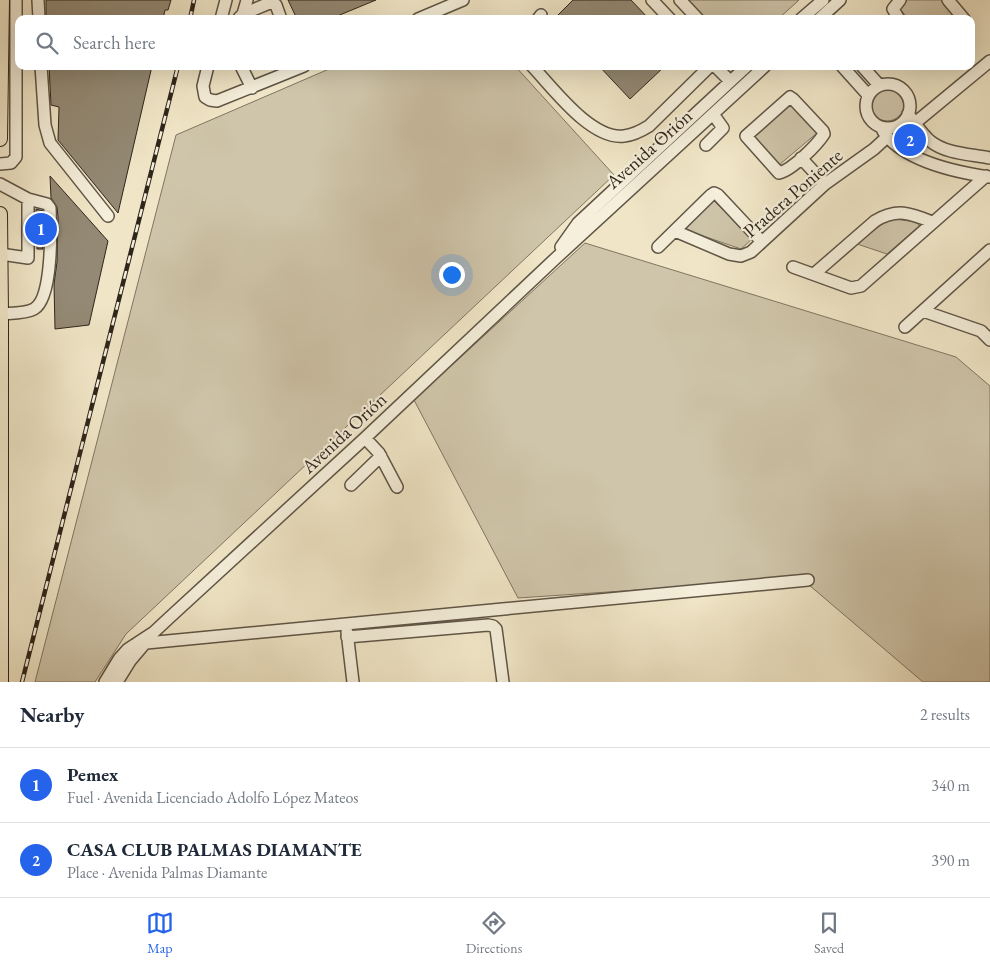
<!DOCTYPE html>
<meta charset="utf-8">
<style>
:root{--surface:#fff;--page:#f2f2f3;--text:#1f2937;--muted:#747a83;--line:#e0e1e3;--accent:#2563eb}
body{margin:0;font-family:"EB Garamond",serif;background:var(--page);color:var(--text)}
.you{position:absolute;left:451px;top:274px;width:18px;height:18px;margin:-12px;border:4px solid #fff;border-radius:50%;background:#1a73e8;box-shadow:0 0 0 8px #1a73e833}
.badge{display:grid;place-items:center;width:32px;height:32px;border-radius:50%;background:var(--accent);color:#fff;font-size:16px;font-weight:700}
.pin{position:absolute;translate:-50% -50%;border:2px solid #fff;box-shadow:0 1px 5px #0006}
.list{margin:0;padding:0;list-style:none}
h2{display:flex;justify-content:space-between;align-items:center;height:65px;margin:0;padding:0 20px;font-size:21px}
h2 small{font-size:16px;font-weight:400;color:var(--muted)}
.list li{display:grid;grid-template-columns:32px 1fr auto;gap:15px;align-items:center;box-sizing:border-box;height:75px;padding:0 20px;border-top:1px solid var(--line)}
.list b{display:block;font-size:19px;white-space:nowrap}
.list p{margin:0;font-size:16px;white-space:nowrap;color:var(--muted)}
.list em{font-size:16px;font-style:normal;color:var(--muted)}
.icon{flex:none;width:28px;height:28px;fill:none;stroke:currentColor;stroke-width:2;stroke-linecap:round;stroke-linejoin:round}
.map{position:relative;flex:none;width:990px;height:682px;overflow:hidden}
.search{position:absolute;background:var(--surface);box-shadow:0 5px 20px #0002;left:15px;right:15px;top:15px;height:55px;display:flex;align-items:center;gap:12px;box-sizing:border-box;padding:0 18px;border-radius:10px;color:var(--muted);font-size:19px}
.sheet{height:215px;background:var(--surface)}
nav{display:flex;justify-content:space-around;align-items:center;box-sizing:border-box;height:70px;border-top:1px solid var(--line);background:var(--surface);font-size:14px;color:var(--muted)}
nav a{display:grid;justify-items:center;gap:2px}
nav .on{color:var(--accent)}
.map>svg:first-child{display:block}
.green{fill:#cfc5aa;stroke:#7f7562}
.building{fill:#938974;stroke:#2f251b}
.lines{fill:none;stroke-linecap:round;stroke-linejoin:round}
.minor-casing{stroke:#5f5546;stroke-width:14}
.major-casing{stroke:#2f251b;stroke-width:16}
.minor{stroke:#f5efdb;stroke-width:11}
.major{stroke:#f0e6c7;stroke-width:14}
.rail-casing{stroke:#2f251b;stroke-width:4.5}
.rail{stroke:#f5efdb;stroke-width:2.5;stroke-dasharray:8;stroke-linecap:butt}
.labels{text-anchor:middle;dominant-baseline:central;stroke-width:4.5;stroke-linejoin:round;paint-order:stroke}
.street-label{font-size:19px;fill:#2f251b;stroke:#f5efdb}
</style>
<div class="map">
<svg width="990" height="682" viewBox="0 0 990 682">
<rect width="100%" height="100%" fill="#f0e6c7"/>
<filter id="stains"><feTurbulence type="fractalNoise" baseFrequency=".004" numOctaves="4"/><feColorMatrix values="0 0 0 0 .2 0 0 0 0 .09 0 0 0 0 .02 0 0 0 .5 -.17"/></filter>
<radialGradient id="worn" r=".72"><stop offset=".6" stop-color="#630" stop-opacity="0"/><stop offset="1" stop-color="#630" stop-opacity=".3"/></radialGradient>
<path class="green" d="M680 0H799L778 19H699Z
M903 0H943L958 19H908L897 5Z
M336 66H515L614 175 126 634 95 682H35L176 135Z
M870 104a17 17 0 1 1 34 0a17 17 0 1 1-34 0Z
M788 101 817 133 779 165 751 135Z
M712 199 752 239 741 249 683 229Z
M894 219 918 222 919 226 887 254 857 244 886 221Z
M585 243 956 357 990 386V682H923L802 579 518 598 414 400Z"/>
<path class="building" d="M46 0H171L168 10H165L163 19H46Z
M288 0H376L330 19H297Z
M573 0H631L649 19H554Z
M49 66H152L118 213 58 140 59 107 51 105Z
M599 66H665L630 99Z
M910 130 918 140 912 146 902 140Z
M50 176 108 241 89 325 55 329 54 284 57 262 58 217 57 207 51 198Z
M36 209 43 211V249H37Z"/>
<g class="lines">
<g class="minor-casing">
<path id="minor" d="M38 0 39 19
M652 0 670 19
M680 0 698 19
M948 0 964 19
M243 14 272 2 276 5 281 19
M239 18 243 14 247 0
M221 19 226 0
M418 19 463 0
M538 19 541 15
M801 19 823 0
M819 19 840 0
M899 19 893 9 900 0
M41 66 45 125 50 143 108 216
M208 66 203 86 205 97 210 100 217 101 304 66
M241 66 252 88
M532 66C553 88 591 140 624 136 633 135 641 131 649 126L710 66
M715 66 730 81
M842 66 868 95
M862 66 879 85
M866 106a22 22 0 1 1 44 0a22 22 0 1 1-44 0Z
M790 97 793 99 823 131 824 134C817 145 792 170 779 173L746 136Z
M908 114C915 123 922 134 930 141 946 154 970 154 990 158
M915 123 990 61
M883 131C903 161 955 172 989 177
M706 145 723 128 713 114
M801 158 825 184
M0 164 11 163 16 157V0
M0 184 28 199V258L0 254
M675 231 729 254 741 256 751 252 825 184 874 149 887 137
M561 247 578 223 747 66
M658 247 711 195 714 193 718 195 762 242
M793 267 851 288 861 286 986 176
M814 274 875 221C897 208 910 213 932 222
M923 311 981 331 990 340
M0 314C10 313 25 314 34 309 53 298 51 228 50 208L47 204 28 199
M905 327 990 250
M365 438 379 453 397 487
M351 485 381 456
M347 632 353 682
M347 637 488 625 493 626 496 629 503 682
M136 644 808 580
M105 682 119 659 128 649 154 632 169 618 365 438 556 258 765 66
M117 682 130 661 147 641"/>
</g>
<g class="major-casing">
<path id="major" d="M0 139 2 0
M0 214 1 314V682"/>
</g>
<use href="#minor" class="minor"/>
<use href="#major" class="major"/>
<g class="rail-casing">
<path id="rail" d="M190 19 194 0
M22 682 178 66"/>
</g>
<use href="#rail" class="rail"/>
</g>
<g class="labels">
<g class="street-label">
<text transform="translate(649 149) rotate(-42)">Avenida Orión</text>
<text transform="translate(793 193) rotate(-41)">Pradera Poniente</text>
<text transform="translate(344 433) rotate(-43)">Avenida Orión</text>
</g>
</g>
<rect width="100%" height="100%" filter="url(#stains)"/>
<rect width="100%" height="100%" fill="url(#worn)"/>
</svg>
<div class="you"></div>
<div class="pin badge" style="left:41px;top:229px">1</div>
<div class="pin badge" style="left:910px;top:140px">2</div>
<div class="search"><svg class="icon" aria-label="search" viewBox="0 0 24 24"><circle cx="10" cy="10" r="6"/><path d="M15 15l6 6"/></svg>Search here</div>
</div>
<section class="sheet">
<h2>Nearby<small>2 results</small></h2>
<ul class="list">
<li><span class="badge">1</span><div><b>Pemex</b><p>Fuel · Avenida Licenciado Adolfo López Mateos</p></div><em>340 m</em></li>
<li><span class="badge">2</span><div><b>CASA CLUB PALMAS DIAMANTE</b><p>Place · Avenida Palmas Diamante</p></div><em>390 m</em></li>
</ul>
</section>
<nav>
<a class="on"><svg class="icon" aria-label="map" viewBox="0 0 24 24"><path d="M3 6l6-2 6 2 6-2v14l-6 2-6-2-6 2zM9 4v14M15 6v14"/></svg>Map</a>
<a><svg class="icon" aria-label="directions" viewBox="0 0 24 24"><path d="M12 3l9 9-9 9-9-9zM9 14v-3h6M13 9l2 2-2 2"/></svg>Directions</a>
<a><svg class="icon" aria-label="saved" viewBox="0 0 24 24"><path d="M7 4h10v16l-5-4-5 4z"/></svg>Saved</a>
</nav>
